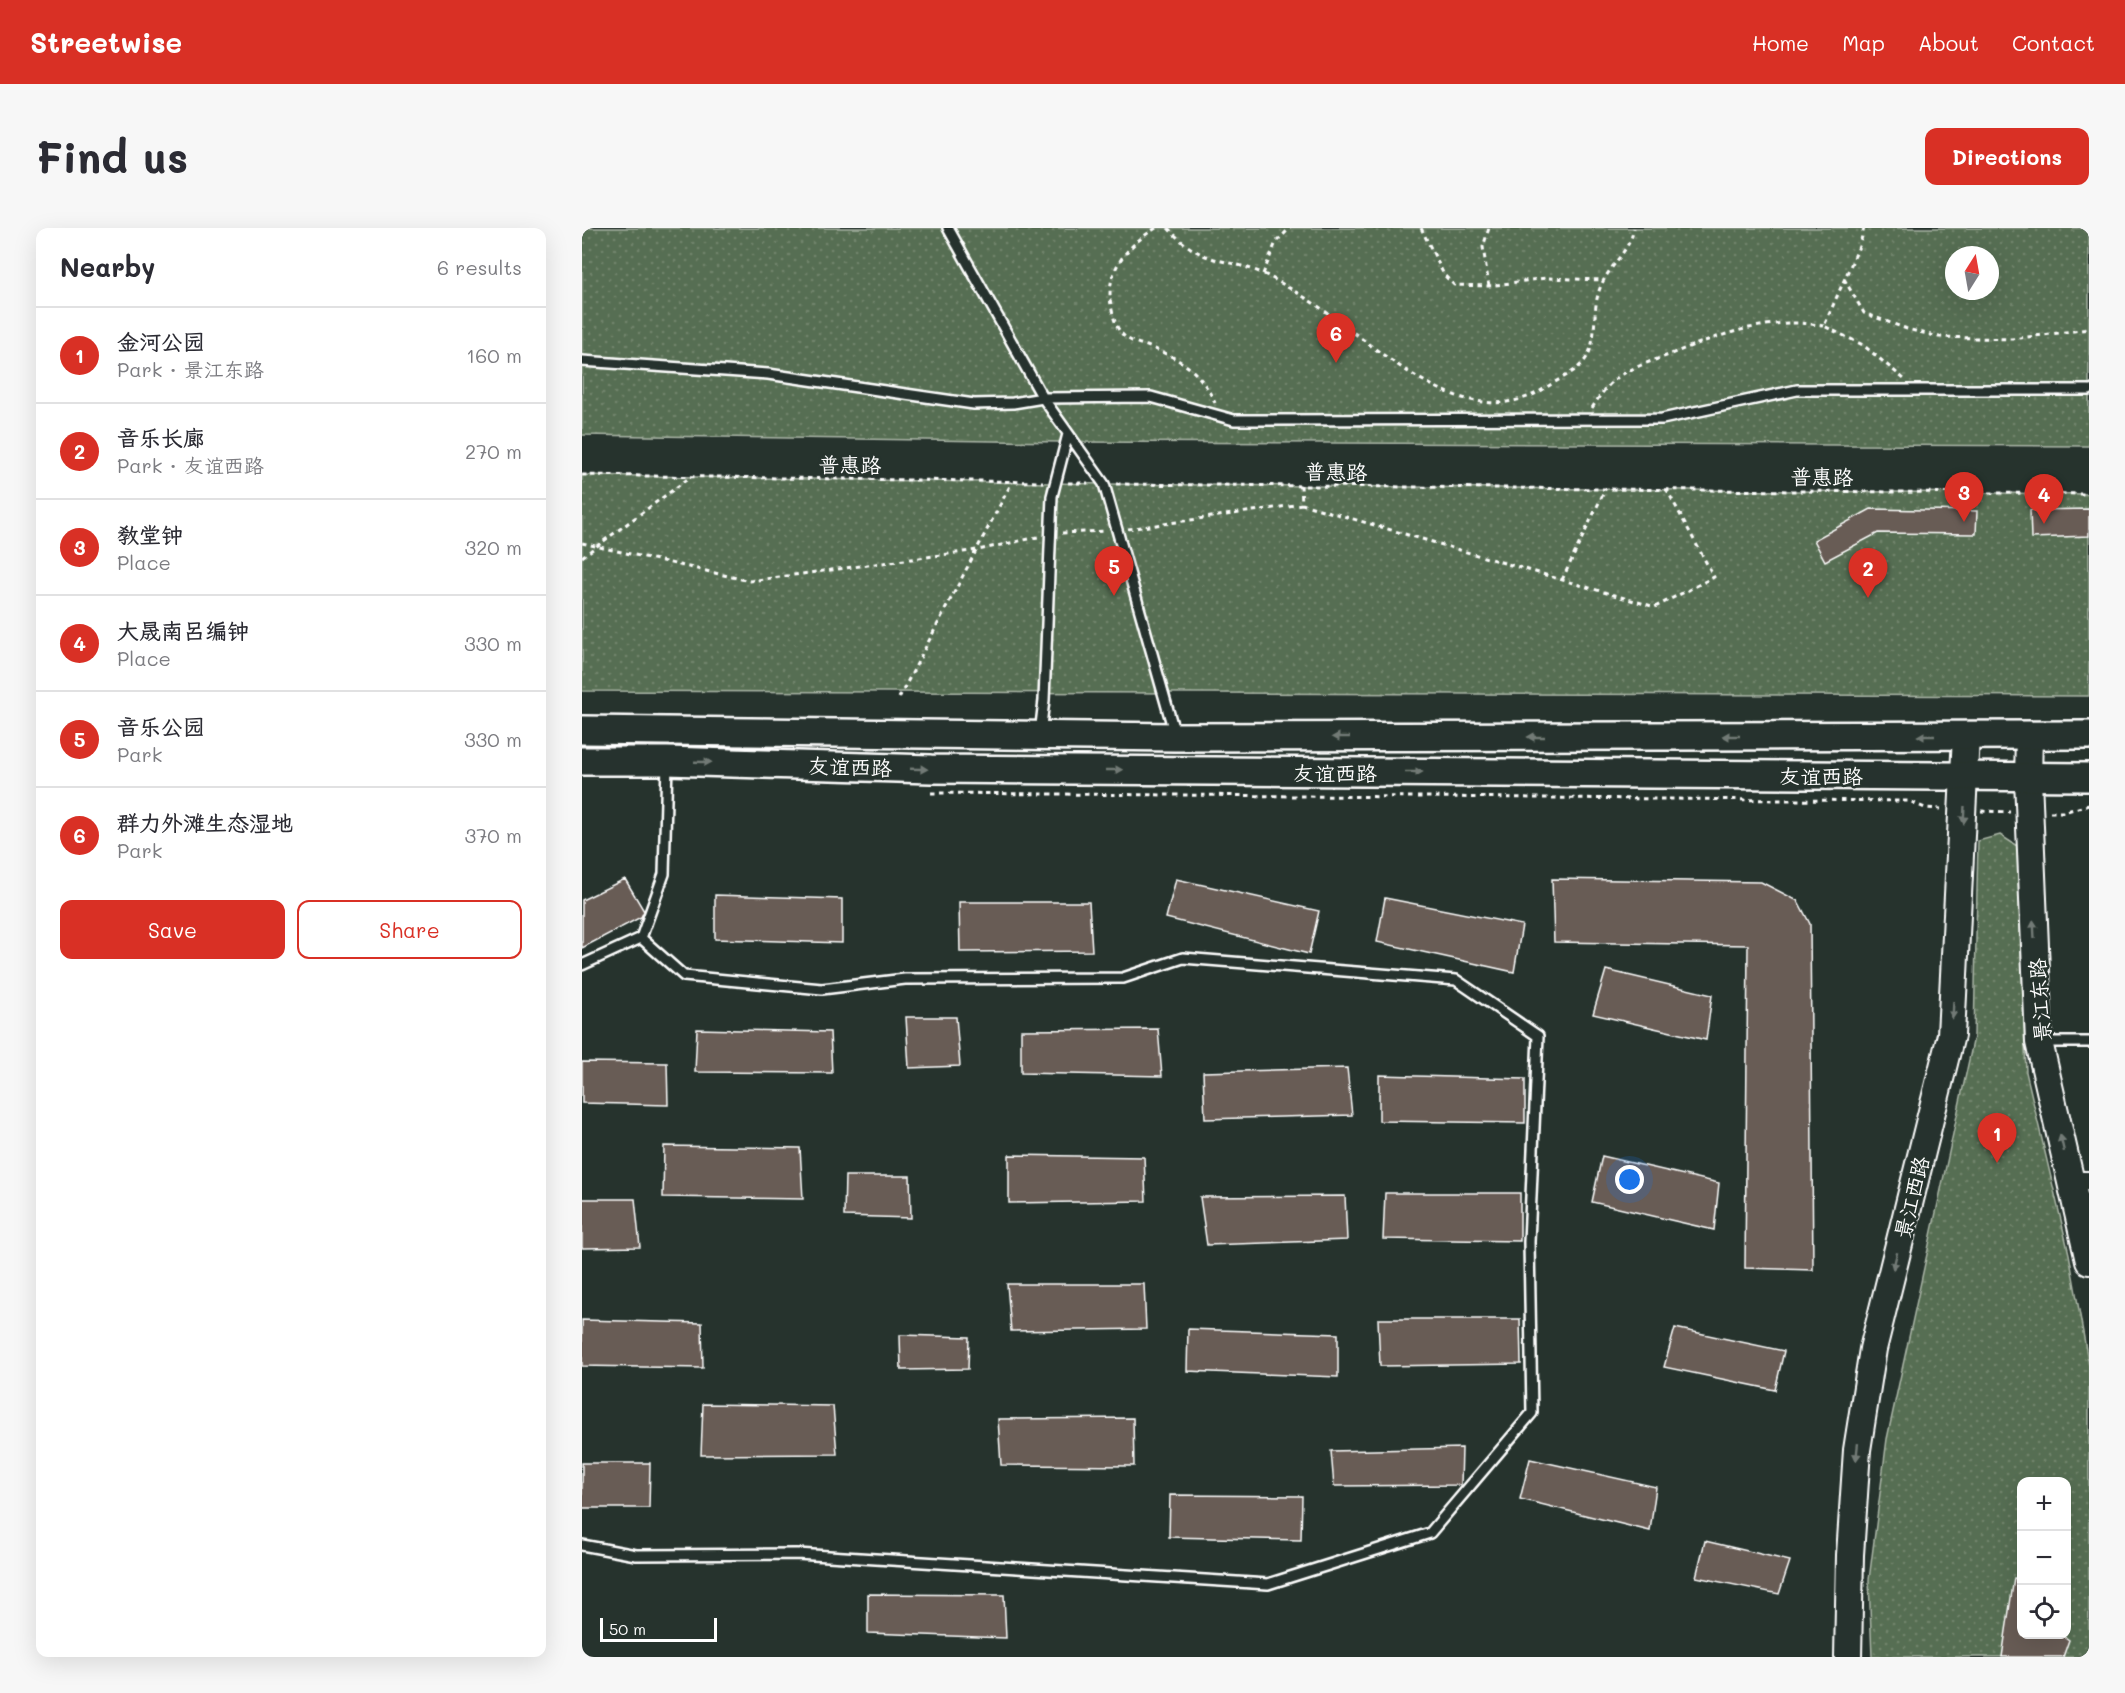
<!DOCTYPE html>
<meta charset="utf-8">
<style>
:root{--surface:#fff;--page:#f7f7f7;--text:#2b2b33;--muted:#7c7c81;--line:#e1e1e2;--accent:#d93025}
body{margin:0;font-family:Mali,"LXGW WenKai TC",sans-serif;background:var(--page);color:var(--text)}
.controls{position:absolute;right:18px;bottom:18px;display:grid;overflow:hidden;border-radius:12px;box-shadow:0 6px 24px #0002}
.controls button{width:54px;height:54px;display:grid;place-items:center;padding:0;border:0;border-bottom:2px solid var(--line);background:var(--surface);color:var(--text);font:30px sans-serif}
.compass{position:absolute;left:1363px;top:18px;width:54px;height:54px;border-radius:50%;background:var(--surface);box-shadow:0 6px 24px #0002;rotate:11deg}
.scale{position:absolute;left:18px;bottom:15px;width:117px;box-sizing:border-box;padding-left:6px;border:3px solid #fff;border-top:0;font-size:16px;line-height:21px;white-space:nowrap;color:#fff;-webkit-text-stroke:4px #26332d;paint-order:stroke}
.you{position:absolute;left:1048px;top:952px;width:21px;height:21px;margin:-15px;border:4px solid #fff;border-radius:50%;background:#1a73e8;box-shadow:0 0 0 9px #1a73e833}
.badge{display:grid;place-items:center;width:39px;height:39px;border-radius:50%;background:var(--accent);color:#fff;font-size:20px;font-weight:700}
.pin{position:absolute;translate:-50% -50px;filter:drop-shadow(0 2px 3px #0008)}
.pin::after{content:'';position:absolute;top:32px;width:21px;height:18px;background:inherit;clip-path:polygon(0 0,100% 0,50% 100%)}
.list{margin:0;padding:0;list-style:none}
h2{display:flex;justify-content:space-between;align-items:center;height:78px;margin:0;padding:0 24px;font-size:26px}
h2 small{font-size:20px;font-weight:400;color:var(--muted)}
.list li{display:grid;grid-template-columns:39px 1fr auto;gap:18px;align-items:center;box-sizing:border-box;height:96px;padding:0 24px;border-top:2px solid var(--line)}
.list b{display:block;font-size:22px;white-space:nowrap}
.list p{margin:0;font-size:20px;white-space:nowrap;color:var(--muted)}
.list em{font-size:20px;font-style:normal;color:var(--muted)}
.actions{display:flex;gap:12px;padding:18px 24px}
.actions a{flex:1;padding:14px 0;border:2px solid var(--accent);border-radius:12px;text-align:center;font-size:21px;color:var(--accent)}
.actions .main{background:var(--accent);color:#fff}
.icon{flex:none;width:33px;height:33px;fill:none;stroke:currentColor;stroke-width:2;stroke-linecap:round;stroke-linejoin:round}
.map{position:relative;flex:none;width:1507px;height:1429px;overflow:hidden;border-radius:12px}
header{display:flex;align-items:center;gap:36px;box-sizing:border-box;height:84px;padding:0 30px;background:var(--accent);color:#fff}
header strong{font-size:28px}
nav{display:flex;gap:33px;margin-inline-start:auto;font-size:21px}
.intro{display:flex;align-items:center;justify-content:space-between;box-sizing:border-box;height:144px;padding:0 36px}
h1{margin:0;font-size:42px}
.button{padding:15px 27px;border-radius:12px;background:var(--accent);color:#fff;font-size:21px;font-weight:700}
main{display:flex;gap:36px;padding:0 36px}
aside{flex:1;background:var(--surface);border-radius:12px;box-shadow:0 6px 24px #0002}
.map>svg:first-child{display:block}
.park{fill:url(#park-dots);stroke:#abb6a8;stroke-width:1.5;fill-rule:evenodd}
.building{fill:#685c54;stroke:#fff;stroke-width:1.5}
.lines{fill:none;stroke-linecap:round;stroke-linejoin:round}
.lane-casing{stroke:#fff;stroke-width:14}
.street-casing{stroke:#fff;stroke-width:22}
.secondary-casing{stroke:#fff;stroke-width:30}
.primary-casing{stroke:#fff;stroke-width:32}
.path{stroke:#fff;stroke-width:3;stroke-dasharray:4.5 4.5;stroke-linecap:butt}
.lane{stroke:#26332d;stroke-width:9}
.street{stroke:#26332d;stroke-width:18}
.secondary{stroke:#26332d;stroke-width:26}
.primary{stroke:#26332d;stroke-width:27}
.oneway{fill:#727a76}
.labels{text-anchor:middle;dominant-baseline:central;stroke-width:5;stroke-linejoin:round;paint-order:stroke}
.street-label{font-size:21px;fill:#fff;stroke:#26332d}
</style>
<header>
<strong>Streetwise</strong>
<nav><a>Home</a><a>Map</a><a>About</a><a>Contact</a></nav>
</header>
<div class="intro"><h1>Find us</h1><a class="button">Directions</a></div>
<main>
<aside>
<h2>Nearby<small>6 results</small></h2>
<ul class="list">
<li><span class="badge">1</span><div><b>金河公园</b><p>Park · 景江东路</p></div><em>160 m</em></li>
<li><span class="badge">2</span><div><b>音乐长廊</b><p>Park · 友谊西路</p></div><em>270 m</em></li>
<li><span class="badge">3</span><div><b>教堂钟</b><p>Place</p></div><em>320 m</em></li>
<li><span class="badge">4</span><div><b>大晟南吕编钟</b><p>Place</p></div><em>330 m</em></li>
<li><span class="badge">5</span><div><b>音乐公园</b><p>Park</p></div><em>330 m</em></li>
<li><span class="badge">6</span><div><b>群力外滩生态湿地</b><p>Park</p></div><em>370 m</em></li>
</ul>
<div class="actions"><a class="main">Save</a><a>Share</a></div>
</aside>
<div class="map">
<svg width="1507" height="1429" viewBox="0 0 1507 1429">
<defs>
<pattern id="park-dots" width="8" height="8" patternUnits="userSpaceOnUse" patternTransform="scale(1.5)"><rect width="8" height="8" fill="#576e52"/><path d="M2 2h.1M6 6h.1" fill="none" stroke="#70846c" stroke-width="1.8" stroke-linecap="round"/></pattern>
</defs>
<rect width="100%" height="100%" fill="#26332d"/>
<filter id="ink" filterUnits="userSpaceOnUse"><feTurbulence type="fractalNoise" baseFrequency=".0167" numOctaves="2"/><feDisplacementMap in="SourceGraphic" scale="12" xChannelSelector="R" yChannelSelector="G"/><feConvolveMatrix kernelMatrix="1 2 1 2 8 2 1 2 1" color-interpolation-filters="sRGB"/></filter>
<g filter="url(#ink)">
<path class="park" d="M0 0H1507V218L478 214 0 207ZM1372 27H1408V63H1372Z
M0 247 522 256 1507 266V468L0 463Z
M1418 607 1435 618 1444 844 1487 1026 1507 1138V1429H1290L1287 1352 1305 1211 1392 809 1396 613ZM1440 1254H1484V1406H1440Z"/>
<path class="building" d="M1289 281 1395 283 1394 306 1296 305 1243 333 1232 312Z
M1507 281V308L1449 310 1448 282Z
M43 651 62 683 59 689 0 720V672Z
M594 651 737 683 727 726 584 690Z
M970 651 1179 654 1216 673 1228 696 1231 1042 1163 1040 1166 717 972 714Z
M133 667 260 671V715L133 711Z
M803 670 940 697 932 744 795 714Z
M377 674H507L510 723 378 724Z
M1024 742 1130 767 1124 812 1011 786Z
M324 789H374L378 838 327 840Z
M115 801 248 804 250 845 113 844Z
M576 801 580 848 439 845V802Z
M0 834 85 835 86 877 0 875Z
M765 840 770 887 623 891 621 844Z
M797 847 943 851V895L797 893Z
M82 918 218 920 221 971 81 969Z
M427 927 562 929 564 973 427 975Z
M1020 928 1137 955 1132 1002 1010 974Z
M263 948H328L329 990 262 988Z
M803 965H938V1013L801 1011Z
M763 968 765 1012 625 1017 618 969Z
M0 971H53L58 1019 0 1020Z
M425 1056H562L564 1101 429 1103Z
M796 1091H938L939 1136 798 1138Z
M0 1092 120 1095 121 1140 0 1138Z
M1093 1100 1202 1123 1193 1162 1082 1139Z
M606 1101 756 1106V1149L605 1143Z
M318 1107 387 1109 386 1141 319 1142Z
M121 1176 251 1178 255 1226 119 1227Z
M551 1190 552 1238 419 1237 416 1191Z
M880 1220 879 1257 752 1258 749 1223Z
M948 1231 1074 1259 1068 1303 938 1271Z
M0 1235H68L67 1280H0Z
M588 1267 720 1268 719 1312 587 1309Z
M1123 1313 1208 1333 1197 1366 1114 1349Z
M1432 1350 1440 1351V1407H1480L1487 1412 1481 1429H1420Z
M286 1366 422 1367 424 1410 286 1405Z"/>
<g class="lines">
<g class="lane-casing">
<path id="lane" d="M366 0 461 170 522 256 593 507
M0 133 186 146 392 176 431 175 461 170 569 169 652 192 1080 191 1215 162H1507
M458 506 462 472 470 268 486 206
M0 737 59 710 82 646 85 535
M1460 814H1507
M0 1317 54 1327 215 1326 686 1356 848 1305 950 1185 947 1014 956 808 874 752 601 730 541 750 323 751 240 761 102 748 59 710"/>
</g>
<g class="street-casing">
<path id="street" d="M1489 953H1507"/>
</g>
<g class="secondary-casing">
<path id="secondary" d="M1447 507 1446 551 1457 814 1507 1033
M1266 1429 1268 1327 1275 1222 1291 1121 1369 807 1384 507"/>
</g>
<g class="primary-casing">
<path id="primary" d="M0 502 593 509 1507 507
M0 533H85L349 541 1507 549"/>
</g>
<path class="path" d="M574 0C544 18 521 45 530 82 532 91 534 100 541 107 546 113 558 116 565 118 599 131 618 142 633 175
M586 0C622 39 641 28 682 46 696 53 709 61 722 69 790 111 880 214 965 159 978 150 996 144 1005 129 1016 109 1010 84 1017 63 1024 40 1048 24 1052 0
M839 0 862 47 872 57 907 58 964 50 1020 52
M1282 0 1278 16 1242 98 1281 117 1322 151
M681 46 694 14 708 0
M1262 51 1282 85 1325 101 1357 109 1430 111 1507 101
M907 58 901 19 907 0
M1010 180C1019 166 1027 154 1041 146 1054 138 1070 133 1084 128 1134 108 1188 87 1242 98
M0 247 461 254
M486 255H506
M534 256 1507 266
M719 257 720 276 1073 379 1132 349 1085 262
M546 301 720 276
M480 305 525 303
M0 315 168 353 396 322 456 309
M0 329 107 250
M980 352 1023 262
M317 470 430 254
M349 565 1327 573 1343 580 1359 581
M1399 583 1428 584
M1468 584H1481L1507 577"/>
<use href="#lane" class="lane"/>
<use href="#street" class="street"/>
<use href="#secondary" class="secondary"/>
<use href="#primary" class="primary"/>
</g>
<defs><path id="oneway-solid" d="M-6-.8H1V-3.2L6.5 0L1 3.2V.8H-6Z" transform="scale(1.5)"/></defs>
<g class="oneway">
<use href="#oneway-solid" transform="translate(1149 508) rotate(180)"/>
<use href="#oneway-solid" transform="translate(1344 508) rotate(180)"/>
<use href="#oneway-solid" transform="translate(759 509) rotate(180)"/>
<use href="#oneway-solid" transform="translate(954 509) rotate(180)"/>
<use href="#oneway-solid" transform="translate(121 534) rotate(2)"/>
<use href="#oneway-solid" transform="translate(337 541) rotate(2)"/>
<use href="#oneway-solid" transform="translate(532 542)"/>
<use href="#oneway-solid" transform="translate(832 544)"/>
<use href="#oneway-solid" transform="translate(1382 587) rotate(93)"/>
<use href="#oneway-solid" transform="translate(1452 701) rotate(-93)"/>
<use href="#oneway-solid" transform="translate(1371 782) rotate(93)"/>
<use href="#oneway-solid" transform="translate(1480 915) rotate(-103)"/>
<use href="#oneway-solid" transform="translate(1313 1033) rotate(104)"/>
<use href="#oneway-solid" transform="translate(1275 1224) rotate(96)"/>
</g>
</g>
<g class="labels">
<g class="street-label">
<text transform="translate(268 236) rotate(1)">普惠路</text>
<text transform="translate(754 243) rotate(1)">普惠路</text>
<text transform="translate(1240 248) rotate(1)">普惠路</text>
<text transform="translate(268 538) rotate(2)">友谊西路</text>
<text x="753" y="544">友谊西路</text>
<text x="1239" y="547">友谊西路</text>
<text transform="translate(1457 772) rotate(-94)">景江东路</text>
<text transform="translate(1329 969) rotate(-76)">景江西路</text>
</g>
</g>
</svg>
<div class="controls">
<button>+</button>
<button>−</button>
<button><svg class="icon" aria-label="locate" viewBox="0 0 24 24"><circle cx="12" cy="12" r="6"/><path d="M12 2v4M12 18v4M2 12h4M18 12h4"/></svg></button>
</div>
<svg class="compass" viewBox="-18 -18 36 36"><path d="M0-13l5 13h-10z" fill="#e53935"/><path d="M0 13l5-13h-10z" fill="#7c7c81"/></svg>
<div class="scale">50 m</div>
<div class="you"></div>
<div class="pin badge" style="left:1415px;top:935px">1</div>
<div class="pin badge" style="left:1286px;top:370px">2</div>
<div class="pin badge" style="left:1382px;top:294px">3</div>
<div class="pin badge" style="left:1462px;top:296px">4</div>
<div class="pin badge" style="left:532px;top:368px">5</div>
<div class="pin badge" style="left:754px;top:135px">6</div>
</div>
</main>
